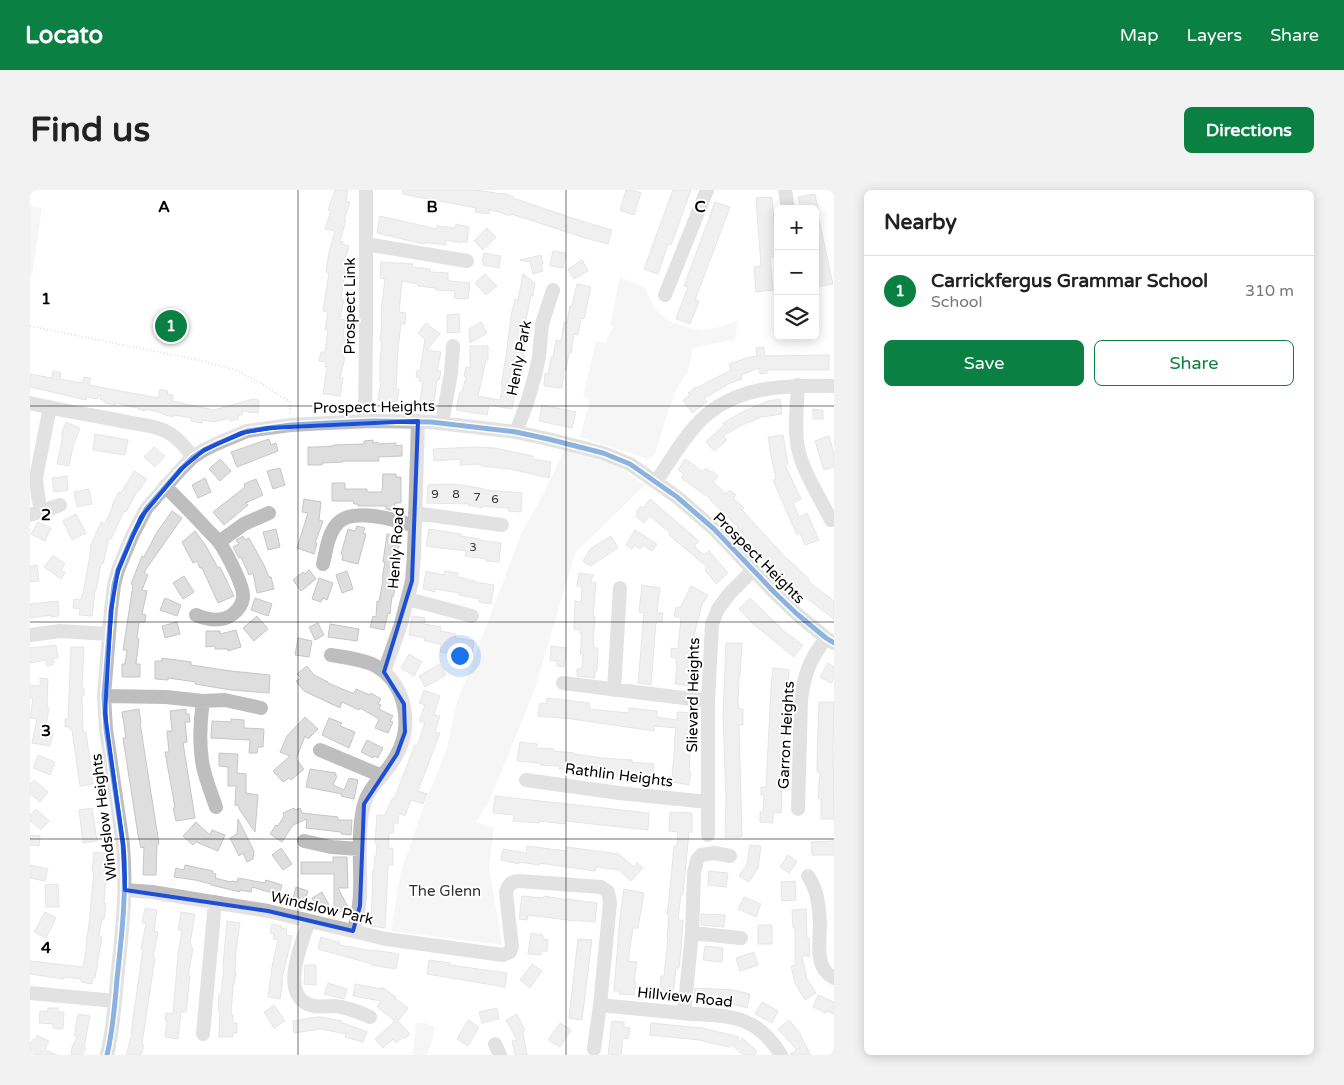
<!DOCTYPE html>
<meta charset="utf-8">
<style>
:root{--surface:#fff;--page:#f2f2f2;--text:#222;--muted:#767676;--line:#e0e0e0;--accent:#0b8043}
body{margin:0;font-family:"Varela Round",sans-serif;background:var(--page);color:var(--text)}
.controls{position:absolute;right:15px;top:15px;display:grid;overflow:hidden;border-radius:8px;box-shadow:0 2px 12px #0003}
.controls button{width:45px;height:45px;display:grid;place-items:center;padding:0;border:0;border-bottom:1px solid var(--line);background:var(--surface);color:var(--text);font:25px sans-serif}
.you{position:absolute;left:429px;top:465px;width:18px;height:18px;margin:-12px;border:4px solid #fff;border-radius:50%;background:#1a73e8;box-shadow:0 0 0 8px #1a73e833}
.badge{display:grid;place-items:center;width:32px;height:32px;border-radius:50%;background:var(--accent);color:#fff;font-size:16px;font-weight:700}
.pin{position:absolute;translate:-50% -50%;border:2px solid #fff;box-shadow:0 1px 5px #0006}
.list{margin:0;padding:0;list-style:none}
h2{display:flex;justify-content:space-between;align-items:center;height:65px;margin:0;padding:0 20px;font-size:21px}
h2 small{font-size:16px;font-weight:400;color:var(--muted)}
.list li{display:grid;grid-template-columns:32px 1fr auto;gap:15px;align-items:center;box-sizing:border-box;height:70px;padding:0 20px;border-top:1px solid var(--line)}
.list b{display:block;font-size:19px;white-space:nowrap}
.list p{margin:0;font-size:16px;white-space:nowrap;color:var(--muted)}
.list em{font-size:16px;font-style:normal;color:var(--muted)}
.actions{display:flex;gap:10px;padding:15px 20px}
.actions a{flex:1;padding:11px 0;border:1px solid var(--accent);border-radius:8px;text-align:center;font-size:18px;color:var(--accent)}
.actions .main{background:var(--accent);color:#fff}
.icon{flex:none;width:28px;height:28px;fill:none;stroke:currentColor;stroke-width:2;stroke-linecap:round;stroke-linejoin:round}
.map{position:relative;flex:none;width:804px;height:865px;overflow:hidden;border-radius:8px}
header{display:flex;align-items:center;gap:30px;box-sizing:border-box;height:70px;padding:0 25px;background:var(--accent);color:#fff}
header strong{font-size:24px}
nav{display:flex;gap:28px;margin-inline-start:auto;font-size:18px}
.intro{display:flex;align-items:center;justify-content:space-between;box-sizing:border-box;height:120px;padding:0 30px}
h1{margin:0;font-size:35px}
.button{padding:12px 22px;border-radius:8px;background:var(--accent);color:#fff;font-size:18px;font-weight:700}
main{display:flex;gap:30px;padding:0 30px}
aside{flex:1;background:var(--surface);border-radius:8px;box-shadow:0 2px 12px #0003}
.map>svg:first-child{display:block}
.green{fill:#ebebeb}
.building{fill:#dedede;stroke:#c6c6c6}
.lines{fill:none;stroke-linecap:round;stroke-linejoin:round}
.path{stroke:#b9b9b9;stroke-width:2;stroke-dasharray:1 2.5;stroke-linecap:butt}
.minor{stroke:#bebebe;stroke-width:14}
.cycleway-casing{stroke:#fff;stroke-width:8}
.cycleway{stroke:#0057b8;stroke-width:5}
.marked{fill:none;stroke:#1d4ed8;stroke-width:4;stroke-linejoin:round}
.grid{fill:none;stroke:#000;stroke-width:1;stroke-opacity:0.55}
.labels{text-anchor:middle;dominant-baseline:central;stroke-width:4;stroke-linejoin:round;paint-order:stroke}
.number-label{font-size:12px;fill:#383838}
.street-label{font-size:15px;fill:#000;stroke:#fff}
.park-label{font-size:15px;fill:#313131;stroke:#fff}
.grid-label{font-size:16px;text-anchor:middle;font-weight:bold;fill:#000;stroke:#fff;stroke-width:4;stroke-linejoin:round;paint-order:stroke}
</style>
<header>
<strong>Locato</strong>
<nav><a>Map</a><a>Layers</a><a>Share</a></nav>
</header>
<div class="intro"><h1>Find us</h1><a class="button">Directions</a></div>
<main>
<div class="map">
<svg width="804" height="865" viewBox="0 0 804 865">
<rect width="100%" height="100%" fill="#fff"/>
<path class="green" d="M0 16 12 18 2 87 0 86Z
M590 87 615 98 625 119 639 131 659 138 675 140 690 137 708 131 705 150 686 153 663 158 658 181 646 200 633 237 625 265 618 269 550 247 560 209 553 207 566 151 575 153 583 137 580 134Z
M534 260 583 273 615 295 545 363 505 499 459 612 446 632 464 638 459 677 472 755 361 741 370 685 393 617 416 562 425 518 492 342 517 297Z
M386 833H395L404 836 403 848 397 865H383Z"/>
<path class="building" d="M305 0H318L316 11 320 12 314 30H316L310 51 313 52 312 54 319 56 314 74H316L311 109H314L310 129 315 130 313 148H316L313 167 315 168 310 187 313 188 310 206 293 204 297 177H295L296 172 289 171 291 162H295L298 140H295L298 122 293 121 299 83 296 82 299 62 305 41 295 39 301 21 298 20Z
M373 0H445L473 4 474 3 484 7 483 8 551 31 582 40 578 54 555 48 481 24 480 26 469 22 459 20V24L445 22 446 18 372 4Z
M596 0H603L611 3 604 25 590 20Z
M643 0H661L641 55 638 54 628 84 614 79Z
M785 4 788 19H771L768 7Z
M742 7 747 67H740L743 100 726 102 724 77 731 76 726 8Z
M685 12 700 17 665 110 669 111 660 134 646 129 658 97 654 96Z
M350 26 407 39V36L425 38 426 34 439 37 437 52 432 51V53L416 50V55L399 53H394L393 54 347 43Z
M789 30 803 94 785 97V31Z
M457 38 466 47 453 60 444 51Z
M523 61 536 63 533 78 520 76Z
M454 63 471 66 469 78 453 75 454 72 452 71Z
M511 65 513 74H511L513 81 503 84 500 72 490 70Z
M552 70 558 81 544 89 538 79Z
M351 72 383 74 382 77 400 79V82L418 83V90L420 91 440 93 438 109 424 108 425 101 406 100V98L388 96V94L372 91 369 122 376 123 375 134H371L368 159 366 199H369L367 212 348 210 351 192H350V172L352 151H350L352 132H351L352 113 355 89 350 88Z
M455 84 467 96 456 105 445 93Z
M493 84 505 93 503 106 501 105 496 130 494 149H495L493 166H495L493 179H491L488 198 486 197 482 219 459 215 457 225 426 220 430 202H432L436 187 434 186 436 177 440 178V156H458V170H456L448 206 470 210 473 195H471L476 167 481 126 485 109 488 110Z
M547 94 561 97 554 129 551 128 548 145 544 144 541 163H539L536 180H534L532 198 514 196 515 183 518 184 521 167H523L526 150 531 151 534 132 537 133 540 116H542Z
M429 124 430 142 417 143V125Z
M451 132 457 143 440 153 439 139Z
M396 133 410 144 397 160 411 162 407 181H411L409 190H407L404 211 401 210 399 218 389 216 393 192 389 191 390 188 386 187 387 180 390 181 395 149 388 143Z
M734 157 735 166 799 165V180H737V183L730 184 729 178 711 185 712 189 695 195 696 196 674 208 677 212 662 223 653 210 660 205 658 203 666 197V198L701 180 699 174 720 167 727 166 726 158Z
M23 181 31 183 30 189 52 193 54 187 61 188 59 195 128 208 130 199 138 201 137 204 143 205 142 211 184 220 223 209 229 210 228 223 212 221 213 224 208 226V229L200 231 199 228 185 232 172 230V233L161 231 162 228 143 225V227L132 224 133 223 116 219 115 221 108 219V218L85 213V215L75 213V211L70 209 71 205H69L67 209 57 207 56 210 0 197V184L22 188Z
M750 209 752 224 732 227 712 235 693 246 697 250 684 261 676 252 694 235 693 233 712 222 738 211Z
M512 215 546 222 542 238 509 231Z
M783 219 793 220V229H783Z
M36 232 50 238 43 256 39 276 27 274 33 246 31 245Z
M65 244 98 250 95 265 63 260Z
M753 245 758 274 755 275 771 309 763 313 769 327 777 323 789 350 775 355 770 343 767 345 743 290 746 289 741 266 738 247Z
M799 246 804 264V277L794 280 785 251Z
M239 249 241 255 246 253 248 261 207 277 201 262Z
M343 250V253L348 252V254L366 253V256L372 255V266L348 267 349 271H312L313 272 292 273V275H278V257H287L303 256V255L334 254V251Z
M124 257 135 266 125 277 114 267Z
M445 257 465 258 503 266V269L521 272 519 288 480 279 451 276V274L430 275V269L404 271 403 259Z
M190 269 201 281 190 291 179 279Z
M655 269 672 281H673L676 278 681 282 682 281 688 286 683 292 696 304 700 300 706 305 703 308 714 318 712 320 758 370V369L779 389 778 391 804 411V429L763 398 764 397 751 386 707 338 708 337 680 310 681 309 651 288 654 284 648 280Z
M250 278 255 295 243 299 237 281Z
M104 281 117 289 109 301 108 300 96 322 94 321 81 349 79 348 73 374H71L66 400H65L62 426 49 425 50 419 43 418 44 409 51 410 52 404H53L60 365 61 357H60L71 332 75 334 83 316 82 315 89 302 91 303Z
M353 284H366V287H371V313H365L364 321 356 319V316H328V314H324L323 311H302V293H315V299H337V302H352Z
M37 286 38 300 24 302 22 288Z
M175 288 181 302 168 308 162 295Z
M226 289 233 305 216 313 218 315 194 335 183 322 215 297 214 294Z
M419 294 432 295 455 299V300L492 303 491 322 478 321V318L452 316V318L438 315 439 314 397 313 398 295Z
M59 299 62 314 47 317 44 302Z
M274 309 291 312 289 330 293 331 285 353H287L284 364 267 358 278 323 272 322Z
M620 309 669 351 664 356 674 365 679 361 698 383 686 394 675 380 677 377 639 345 640 343 620 326 614 333 606 326 608 324 606 322 611 316 613 318Z
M142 321 152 328 114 382 118 385 112 400 117 401 112 424 116 425 115 432H109L107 448 109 449 106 474H110V487H92V474H95L97 460H93L103 395 101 394 112 366 114 367 127 342Z
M46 324 56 343 42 350 33 331Z
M8 332 21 338 15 351 1 344Z
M327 336 335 338 333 343 336 344 328 374 312 370 313 365 311 364 318 339 325 341Z
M246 339 250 357 238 360 233 342Z
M399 339 431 344V346L450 349V350L471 353 469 372 456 371V369L435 366 436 361 396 356Z
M605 340 627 354 622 361 613 355 610 359 604 355 602 359 596 355Z
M165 341 176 356 188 378 190 377 204 406 188 413 172 378H170L167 371 163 373 152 352Z
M357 344 370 346 366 380 368 381 366 396 363 407 362 406 360 424 358 423 354 440 340 437 343 426 346 427 347 411 349 412 353 390 352 389 355 372H353Z
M213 346 215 350 219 348 234 375 239 387H241L244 399 227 403 223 383 219 385 211 367 209 368 203 357 209 354 206 350Z
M581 346 588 358 560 376 553 371 560 359Z
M23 365 35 374 31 380 35 383 31 389 14 377Z
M7 375 9 391 0 392V376Z
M279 380 286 389 271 401 263 390 273 382 275 384Z
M317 381 323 399 312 403 306 385Z
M396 381 414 385 415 381 428 383V387L445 391V392L464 395 461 414 449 412 450 409 429 405 430 403 405 399V402L393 399Z
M549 383 564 385 560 392 566 393 563 427H565L563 450 564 458H568L567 481H565V488L547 486V479H552L553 464H550L552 444H550V440L544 439 545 411 551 412 552 397 547 396Z
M154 386 164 402 153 409 143 393Z
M289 388 303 393 297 410 293 408 291 412 282 409Z
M612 395 630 398 627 423H633L632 432H626L621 495 608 493 614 423 609 422Z
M661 396 678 405 674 412 673 411 665 441 661 496 645 494 647 474H646V468L641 467V458L648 459 651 428 644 426 646 417 650 418Z
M135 408 151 415 147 426 130 420Z
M225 408 242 414 238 426 221 420Z
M720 408 756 443 773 455 764 467 722 433 709 419Z
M28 411 29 426 21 427V425L0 428V414Z
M227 426 238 439 224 451 213 438Z
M382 426 395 428 394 434 411 437 410 441 426 444 425 448 444 451 441 469 423 467 427 464 410 462 411 454 394 451 395 448 379 445Z
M147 432 150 444 135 448 132 436Z
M288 433 294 445 285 450 279 437Z
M300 434 329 439 327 451 298 447Z
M206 440 211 457 198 461V459H185V456L176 457V441H190V444Z
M268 448 282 451 279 467 265 465Z
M696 453H712L710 486H709L708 512 709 519H713V535H709L712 647H695L696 611 693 525Z
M26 455 28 468 23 469 24 474 17 476 16 470 0 473V458Z
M521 456 536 458 534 477 527 476V471L520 470Z
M41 457H54L52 498H54V505H52L53 542H56L63 594 50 596 42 540H40V537H35V529H38Z
M379 464 392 472 384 486 371 478Z
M132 468 161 472V475L201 481 240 485 239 503 201 500 165 494 166 492 138 488V490L125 489V471H132Z
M798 473 804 477V488L801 493 790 487Z
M410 474 416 485 395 497 389 486Z
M277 476 284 485 298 492V493L322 503H324L326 499 340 505 341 503 351 509 348 514 351 515 349 519 363 526 360 531 363 532 358 543 345 538 349 529 330 518 329 520 312 512 310 518 274 501 266 491 271 488 267 484Z
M743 478 759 480 754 554 751 623H743V633L730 632V622H733L734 605H731V597H736L741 497Z
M10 488 18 489 17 518H19L15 542 23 543 20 556 2 553 7 529 0 528 3 508H0V495L10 496Z
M394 500 410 506 404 524 410 526 405 542 410 543 388 601 397 604 393 614 381 610 375 626 369 623 368 633H364L363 643H359L358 658H363V675H358L355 738 341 736 343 680H344L345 667H346L347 653H345L347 625H355L362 609H364L385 555 387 556 395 533 389 531 395 515 389 513Z
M517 508 560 513 559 519 599 523V518L627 521 626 527 647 530V522L663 523 661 544H662L660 563 659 582H661L659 595 643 592 644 587H642L645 555H644L646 538 624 536V541L542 529 508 526 510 513 516 514Z
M789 512H804L803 556 804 629H791V609L788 608 790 582H787V569Z
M109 519 111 533H110L129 654H127L126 685H113L114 657 111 658 108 645 93 548H96L92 522Z
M156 519V524H159L160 532H155L157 552 153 553 165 628 146 631 143 618H145L135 562H139L137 541H142L140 521Z
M275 527 288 539 278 549 275 546 266 569 274 579 261 590 259 588 253 592 243 581 260 566 250 562 257 546Z
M299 528 312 533 310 536 325 542 319 558 292 545Z
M201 529 214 530V538L234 539 233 557H228L227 563H219L220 550 181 548 182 531 201 532Z
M337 550 353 558 348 568 344 566 343 568 331 562Z
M490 552 507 554 506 558 524 559V561L544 563V564L572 568 602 570V572L624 574 623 591 610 590V588L561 584 547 582V580L529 579V576L510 575V573L487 571Z
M189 563 208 564 207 583 216 584V603L228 605 225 642 209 619V616L205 615 206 596H198V577L189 576Z
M8 565 25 572 20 585 3 578Z
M280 579 306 583 305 585 307 586 303 595 314 600 319 588 328 590 324 609 311 606 312 604 276 597Z
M4 590 18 602 10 612 0 604V594Z
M465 606 619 623 618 640 535 631V634L509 631V633L483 631 484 625 463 623Z
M62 618 67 651 53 653 49 620Z
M264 618 265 620 270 618 272 623 308 627V630H322L321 645 311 644V642L276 638 277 629 263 635 252 652 240 644 246 635 248 636 254 626 253 623Z
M6 619 19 631 11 640 0 631V625Z
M640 622 662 623V642H659L653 704H651L648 730H653L651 759 649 778H646L643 806 629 805 631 786H634L638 748H637L639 724H637L639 709 644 656H647L648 642 639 641Z
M208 629 224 661 223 669 217 672 213 663 209 666 200 648 207 644Z
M166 632 180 645 182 640 195 645 188 661 166 652 163 655 153 646Z
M0 645 10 646 9 656 0 655Z
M804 651V665H782L781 652Z
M720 655 731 656 728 678 719 692 709 686 717 674Z
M497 656 537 661V657L589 664 604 677 607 673 613 678 601 691 589 680 566 677 565 681 509 673V675L489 672V674L471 670 473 659 496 663Z
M251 658 262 674 253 680 242 665Z
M64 662 78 664 74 713H76L74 729H72L69 746 72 747 69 764 65 788H63L62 794 51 792V789L34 787V789L0 784V771L53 777 57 755H56L59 734 64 681H62Z
M758 665 767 672 759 683 750 677Z
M303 667H317L318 698H308L318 717 308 723 304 715V684H271V672H303Z
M0 675 18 679 15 691 0 688Z
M155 675 183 681 182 683 186 684 185 688 201 692 202 691 207 692 208 688 235 693 236 690 252 695 249 705 222 697 221 702 210 700V702L181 695V694L165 690 144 687 146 678 154 680Z
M679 681 698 683 696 697 678 695Z
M765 691 766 710 752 711 751 692Z
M28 694 29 717H16L15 695Z
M266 697 278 701 274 712 263 708Z
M594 699 614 703 608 738H603L598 771 607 772 604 792H606L604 805 589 804 590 801H584L590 727Z
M292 702 299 715 289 720 282 708Z
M492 706 513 708 514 706 537 710V709L567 713 565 732 545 730V731L498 725 497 730 489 729Z
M714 707 731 714 726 727 708 719Z
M115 718 127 720 124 741 128 742 123 767H125L112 854 114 855 111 865H96L102 844 101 843 113 759H111L116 733H112Z
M776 719 777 748H779L780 766H772L777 789 786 803 775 810 765 793 761 776 765 775V738H763L762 720Z
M15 722 26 728 16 748 4 742Z
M151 722 165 724 160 753H161V758H163L158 786H160L156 822H151L148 849 135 847 137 830H135L136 823 143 824 148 765 152 740H148Z
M671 724 695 725 694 737 671 735Z
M197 731 210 733 206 761 205 782H206L204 795H203L201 825H203V833H207V843H203V847H189L190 821H188L189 805H191L194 776H193Z
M242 734 252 736 251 738 257 739 256 745 262 746 252 789 253 790 250 809 238 807 242 777 248 750 243 749 244 744 240 743Z
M728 735H742V754H728Z
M501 743 513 745V749L518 750 517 761H511V765L498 764Z
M291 747 310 753 309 755 343 761 344 760 369 764 366 779 341 775 342 774 288 759Z
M548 749 562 750 552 830 539 828Z
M675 756 693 758 692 772 673 770Z
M724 762 728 775 710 781 706 768Z
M399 770 420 773V775L477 783 475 797 397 784Z
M502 774 512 781 500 798 490 790Z
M275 775H286V795L274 794Z
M298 793 317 799 314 809 294 804Z
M325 794 352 799V797L366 807 365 808 378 818 368 831 380 844 375 849 373 847 366 853 363 849 353 858 345 849 365 831 347 817 351 811 323 806Z
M665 798 703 800 720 804 717 818 697 813 664 811Z
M788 805 804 812V824L797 821 796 823 783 817Z
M732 812 748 821 742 833 725 824Z
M244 815 255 831 244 838 234 822Z
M18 818H28V822H34L33 839 23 838V834L9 833 10 821H18Z
M467 818 469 829 452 833 449 822Z
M48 824 60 826 54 857 56 858 52 865H41L42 857 47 847 44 846Z
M487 824 495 840 493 842 497 865H485L482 851 487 850 476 830Z
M286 827V829L287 827H291L312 831 311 832 337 842 333 852 315 847 316 844 291 839 264 843 263 831Z
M438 830 449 837 438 856 427 849Z
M759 830 771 844 770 845 781 865H760V864L767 860 748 839Z
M582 831 594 832V837L600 838 598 849 593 848 591 865H578Z
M530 833 541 840 530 857 518 850Z
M621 833 672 838 709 847 708 851 710 852 712 848 727 861 724 865H713L701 854 699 857 669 850 620 845Z
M7 845 19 851 15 859 27 865H0V854L3 849 5 850Z"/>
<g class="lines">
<path class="path" d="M0 136 173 171 208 181 237 197 260 212V223"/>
<path class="minor" d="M755 0 758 19
M336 54 437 71
M635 105 677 0
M768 195C767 216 764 238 768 258 772 280 791 310 801 330
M0 213C34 221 68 226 102 233 115 235 131 237 142 245 151 251 157 259 163 267
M335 231 336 139V0
M412 233 421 183 423 156
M486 242 498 210 505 185 509 167 512 134 523 100
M626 292C640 271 653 248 671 230 707 195 757 195 804 196
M135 296C148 309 161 322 173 335 178 341 184 346 189 352 196 362 215 397 213 408 212 415 208 420 203 424 191 433 178 430 166 425
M11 321 8 306 6 288 20 217
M385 323 472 335
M0 325 30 315
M189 352 214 334 239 323
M293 374C296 361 298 344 307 334 322 316 366 330 385 336
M378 409 442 426
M0 445 30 441 78 444
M301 465C314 467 329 469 342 474 376 491 384 535 366 566 354 589 336 595 332 624 325 663 337 703 323 741
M354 482 371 434 382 391 384 364 388 231
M533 493 678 511
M584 500 590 398
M74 506 136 507 173 511 195 510 231 518
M173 511C170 531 169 550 172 571 174 586 181 602 186 617
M290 560 352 586
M496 590 589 603 678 612
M768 619 771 510C774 484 780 469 796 448
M678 645V511L682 434 688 419 700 403 723 380
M274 651 301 657 330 659
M778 686C788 700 789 718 790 735 790 753 784 778 804 788
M95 700 122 702 238 721 356 749 473 765 480 762 482 757 476 703C477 696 481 691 489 691L571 697 578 702 580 713 570 815 564 859
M279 731C272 752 247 809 284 816 291 817 297 816 304 816 317 817 328 822 340 827
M662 743 711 748
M0 803 85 811
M570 815C597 818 624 820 651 823 696 827 724 821 751 865
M654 823 662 743 664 683 667 670 671 665 684 663 700 666
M173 844 185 712
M465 854 470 865
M77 865C83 840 85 814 87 789 92 744 97 700 93 655L76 539 74 506 81 420 84 395 88 380 102 346 116 319 151 279 163 267 174 260 186 254 217 241 261 235 298 233 343 231 401 232 486 242 518 249 573 263 600 274 647 307 684 339 745 403 767 424 796 448 804 453"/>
<g class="cycleway-casing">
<path id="cycleway" d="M77 865C83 840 85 814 87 789 92 744 97 700 93 655L76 539 74 506 81 420 84 395 88 380 102 346 116 319 151 279 163 267 174 260 186 254 217 241 261 235 298 233 343 231 401 232 486 242 518 249 573 263 600 274 647 307 684 339 745 403 767 424 796 448 804 453"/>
</g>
<use href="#cycleway" class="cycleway"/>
</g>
<path d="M0 0H804V865H0ZM388 231 382 391 354 482 374 514 375 542 367 564 334 614 330 716 323 741 238 721 95 700 93 655 75 524 81 420 88 380 111 327 151 279 174 260 211 243 238 238Z" fill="#fff" fill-opacity=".55" fill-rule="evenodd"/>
<path class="marked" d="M388 231 382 391 354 482 374 514 375 542 367 564 334 614 330 716 323 741 238 721 95 700 93 655 75 524 81 420 88 380 111 327 151 279 174 260 211 243 238 238Z"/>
<path class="grid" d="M268 0V865M536 0V865M0 216H804M0 432H804M0 649H804"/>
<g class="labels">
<g class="number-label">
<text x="405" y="304">9</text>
<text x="426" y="304">8</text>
<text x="447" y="307">7</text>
<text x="465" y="309">6</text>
<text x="443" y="357">3</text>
</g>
<g class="street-label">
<text transform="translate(320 116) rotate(-90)">Prospect Link</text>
<text transform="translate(489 168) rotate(-79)">Henly Park</text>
<text transform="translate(344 217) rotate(-1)">Prospect Heights</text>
<text transform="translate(366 358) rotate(-86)">Henly Road</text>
<text transform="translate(729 368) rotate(45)">Prospect Heights</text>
<text transform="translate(663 505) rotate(-89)">Slievard Heights</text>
<text transform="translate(756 545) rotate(-87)">Garron Heights</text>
<text transform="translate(589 585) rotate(7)">Rathlin Heights</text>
<text transform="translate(74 627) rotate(-97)">Windslow Heights</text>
<text transform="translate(292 718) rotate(13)">Windslow Park</text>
<text transform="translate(655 807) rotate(6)">Hillview Road</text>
</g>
<g class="park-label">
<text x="415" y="701">The Glenn</text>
</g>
</g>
<g class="grid-label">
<text x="134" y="22">A</text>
<text x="402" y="22">B</text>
<text x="670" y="22">C</text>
<text x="16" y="114">1</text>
<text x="16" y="330">2</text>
<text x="16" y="546">3</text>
<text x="16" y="763">4</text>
</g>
</svg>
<div class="controls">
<button>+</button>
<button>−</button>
<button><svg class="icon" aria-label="layers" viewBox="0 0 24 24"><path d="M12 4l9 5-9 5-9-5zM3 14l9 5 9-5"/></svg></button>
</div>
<div class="you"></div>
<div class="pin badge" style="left:141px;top:136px">1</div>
</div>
<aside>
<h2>Nearby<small></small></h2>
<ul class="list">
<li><span class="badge">1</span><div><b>Carrickfergus Grammar School</b><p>School</p></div><em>310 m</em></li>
</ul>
<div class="actions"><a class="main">Save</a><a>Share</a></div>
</aside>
</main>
